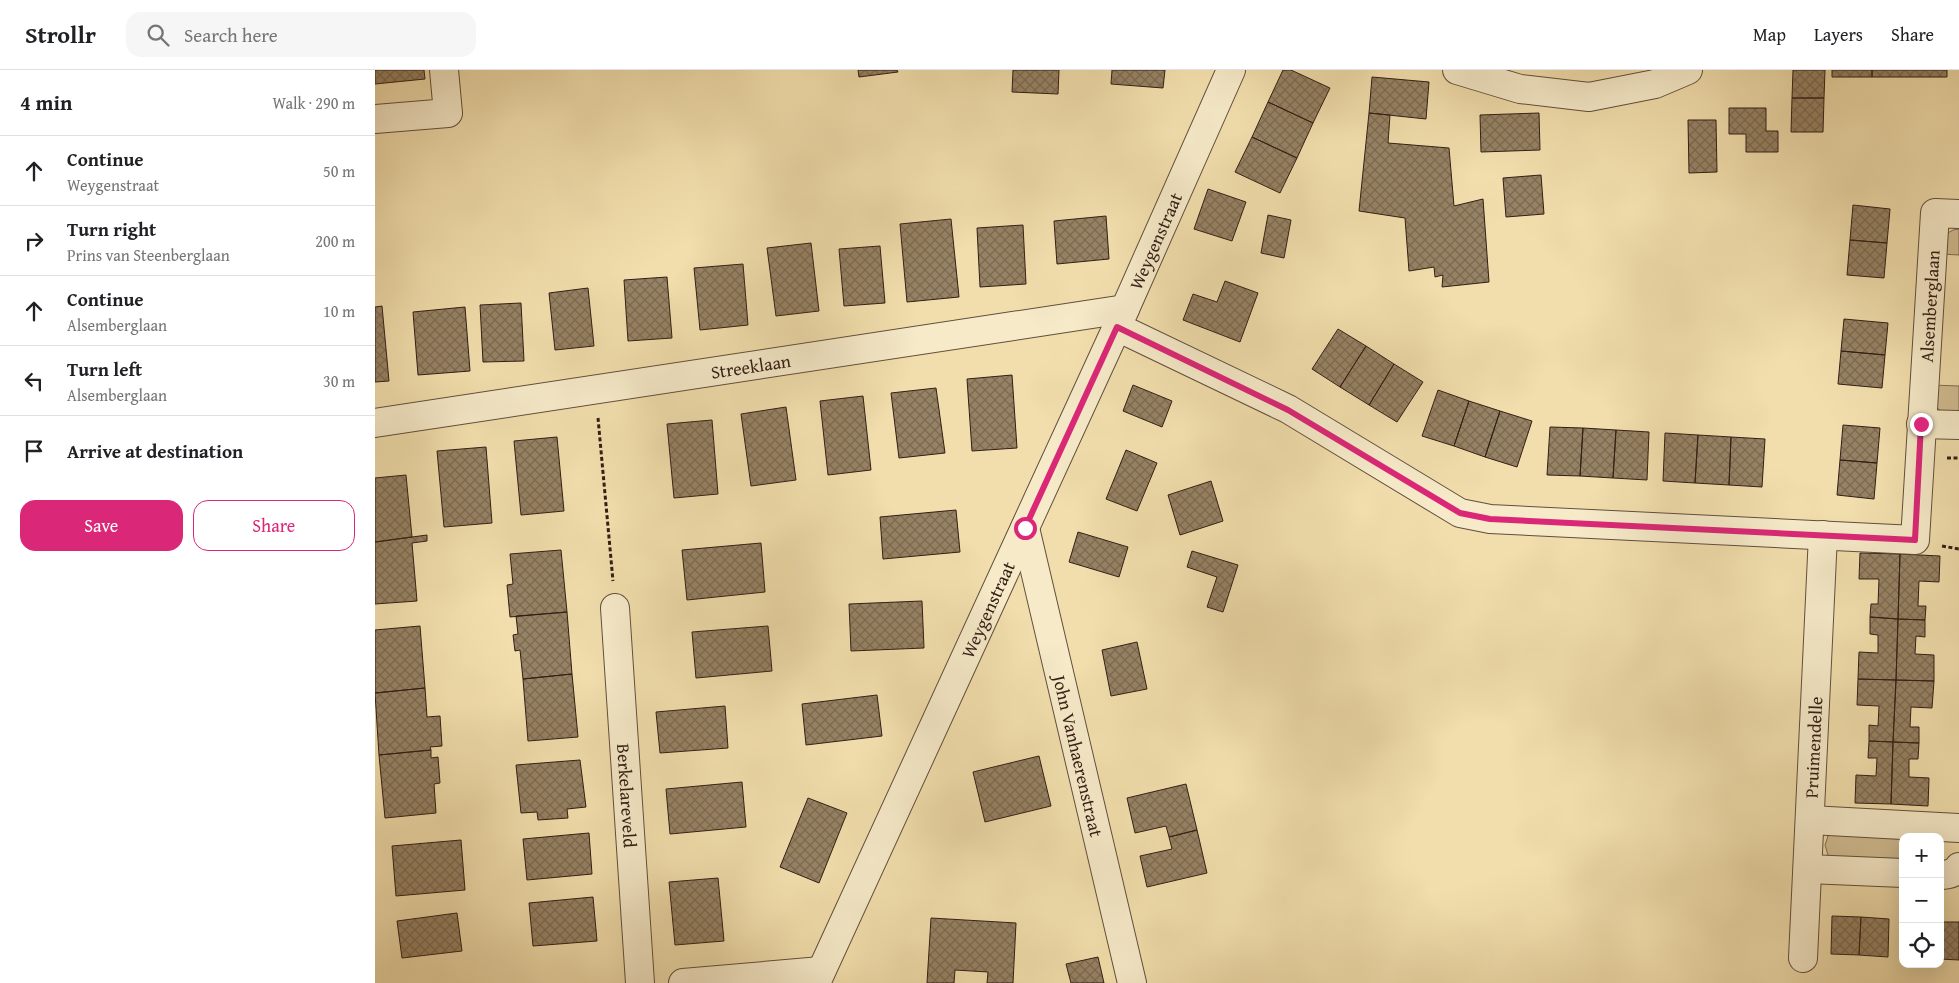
<!DOCTYPE html>
<meta charset="utf-8">
<style>
:root{--surface:#fff;--page:#f6f6f6;--text:#202124;--muted:#757577;--line:#e0e0e0;--accent:#db2777}
body{margin:0;font-family:"Gentium Book Plus",serif;background:var(--page);color:var(--text)}
.controls{position:absolute;right:15px;bottom:15px;display:grid;overflow:hidden;border-radius:10px;box-shadow:0 5px 20px #0002}
.controls button{width:45px;height:45px;display:grid;place-items:center;padding:0;border:0;border-bottom:1px solid var(--line);background:var(--surface);color:var(--text);font:25px sans-serif}
.stop{position:absolute;width:15px;height:15px;margin:-11px;border:4px solid #db2777;border-radius:50%;background:#fff}
.stop.end{background:#db2777;border-color:#fff;box-shadow:0 1px 5px #0008}
.list{margin:0;padding:0;list-style:none}
h2{display:flex;justify-content:space-between;align-items:center;height:65px;margin:0;padding:0 20px;font-size:21px}
h2 small{font-size:16px;font-weight:400;color:var(--muted)}
.list li{display:grid;grid-template-columns:32px 1fr auto;gap:15px;align-items:center;box-sizing:border-box;height:70px;padding:0 20px;border-top:1px solid var(--line)}
.list b{display:block;font-size:19px;white-space:nowrap}
.list p{margin:0;font-size:16px;white-space:nowrap;color:var(--muted)}
.list em{font-size:16px;font-style:normal;color:var(--muted)}
.actions{display:flex;gap:10px;padding:15px 20px}
.actions a{flex:1;padding:11px 0;border:1px solid var(--accent);border-radius:15px;text-align:center;font-size:18px;color:var(--accent)}
.actions .main{background:var(--accent);color:#fff}
.icon{flex:none;width:28px;height:28px;fill:none;stroke:currentColor;stroke-width:2;stroke-linecap:round;stroke-linejoin:round}
.map{position:relative;flex:none;width:1584px;height:913px;overflow:hidden}
header{display:flex;align-items:center;gap:30px;box-sizing:border-box;height:70px;padding:0 25px;background:var(--surface);border-bottom:1px solid var(--line)}
header strong{font-size:24px}
nav{display:flex;gap:28px;margin-inline-start:auto;font-size:18px}
.search{width:350px;height:45px;background:var(--page);display:flex;align-items:center;gap:12px;box-sizing:border-box;padding:0 18px;border-radius:15px;color:var(--muted);font-size:19px}
main{display:flex}
aside{flex:1;background:var(--surface)}
.map>svg:first-child{display:block}
.green{fill:#d1bd92;stroke:#826e54}
.building{fill:url(#building-cross-hatch);stroke:#331e16}
.lines{fill:none;stroke-linecap:round;stroke-linejoin:round}
.minor-casing{stroke:#624e3c;stroke-width:30}
.path{stroke:#331e16;stroke-width:3;stroke-dasharray:4 2.5;stroke-linecap:butt}
.minor{stroke:#f6eac9;stroke-width:28}
.route{stroke:#db2777;stroke-width:6}
.labels{text-anchor:middle;dominant-baseline:central;stroke-width:4.5;stroke-linejoin:round;paint-order:stroke}
.street-label{font-size:18px;fill:#331e16;stroke:#f6eac9}
</style>
<header>
<strong>Strollr</strong>
<div class="search"><svg class="icon" aria-label="search" viewBox="0 0 24 24"><circle cx="10" cy="10" r="6"/><path d="M15 15l6 6"/></svg>Search here</div>
<nav><a>Map</a><a>Layers</a><a>Share</a></nav>
</header>
<main>
<aside>
<h2>4 min<small>Walk · 290 m</small></h2>
<ul class="list">
<li><svg class="icon" aria-label="ahead" viewBox="0 0 24 24"><path d="M12 20V5M6 11l6-6 6 6"/></svg><div><b>Continue</b><p>Weygenstraat</p></div><em>50 m</em></li>
<li><svg class="icon" aria-label="right" viewBox="0 0 24 24"><path d="M7 20v-9h11M14 6l5 5-5 5"/></svg><div><b>Turn right</b><p>Prins van Steenberglaan</p></div><em>200 m</em></li>
<li><svg class="icon" aria-label="ahead" viewBox="0 0 24 24"><path d="M12 20V5M6 11l6-6 6 6"/></svg><div><b>Continue</b><p>Alsemberglaan</p></div><em>10 m</em></li>
<li><svg class="icon" aria-label="left" viewBox="0 0 24 24"><path d="M17 20v-9H6M10 6l-5 5 5 5"/></svg><div><b>Turn left</b><p>Alsemberglaan</p></div><em>30 m</em></li>
<li><svg class="icon" aria-label="arrive" viewBox="0 0 24 24"><path d="M6 21V4h12l-3 4 3 4H6"/></svg><div><b>Arrive at destination</b></div></li>
</ul>
<div class="actions"><a class="main">Save</a><a>Share</a></div>
</aside>
<div class="map">
<svg width="1584" height="913" viewBox="0 0 1584 913">
<defs>
<pattern id="building-cross-hatch" width="8" height="8" patternUnits="userSpaceOnUse" patternTransform="scale(1.25)"><rect width="8" height="8" fill="#968264"/><path d="M0 0l8 8M0 8l8-8" fill="none" stroke="#7b6a51"/></pattern>
</defs>
<rect width="100%" height="100%" fill="#f1deac"/>
<filter id="stains"><feTurbulence type="fractalNoise" baseFrequency=".004" numOctaves="4"/><feColorMatrix values="0 0 0 0 .2 0 0 0 0 .09 0 0 0 0 .02 0 0 0 .5 -.17"/></filter>
<radialGradient id="worn" r=".72"><stop offset=".6" stop-color="#630" stop-opacity="0"/><stop offset="1" stop-color="#630" stop-opacity=".3"/></radialGradient>
<path class="green" d="M1584 159V185L1566 184 1571 164 1578 160Z
M1557 315 1584 316V345L1567 342 1560 336Z
M1464 763 1528 767V793L1462 790 1453 785 1450 775 1453 766Z"/>
<path class="building" d="M0 0H49L50 9 0 14Z
M483 0H522L523 2 484 7Z
M638 0H684L683 24 637 22Z
M737 0H790L788 18 736 14Z
M908 0H916L955 18 938 53 893 32Z
M1418 0H1450L1449 28H1417Z
M1457 0H1497V7H1457Z
M1497 0H1572V7H1497Z
M997 7 1054 12 1051 49 994 43Z
M1417 28H1449L1448 62H1416Z
M893 32 938 53 922 88 877 67Z
M1354 38H1391V61H1403V82H1371V64H1354Z
M994 43 1015 45 1013 73 1074 78 1079 136 1108 129 1114 212 1067 217 1068 205 1060 207 1059 197 1034 201 1030 148 984 141Z
M1164 43 1165 80 1106 82 1105 45Z
M1313 50H1341L1342 102 1314 103Z
M877 67 922 88 905 123 860 102Z
M1166 105 1169 144 1131 147 1128 108Z
M833 119 871 132 857 171 819 159Z
M1478 135 1515 139 1512 173 1475 170Z
M893 145 916 150 909 188 886 183Z
M731 146 734 189 682 194 679 151Z
M576 149 584 227 532 232 525 154Z
M648 155 651 214 605 217 602 158Z
M1475 170 1512 173 1509 208 1472 205Z
M436 173 444 241 401 246 392 178Z
M505 176 510 233 469 236 464 179Z
M368 194 373 255 325 260 319 198Z
M292 207 297 268 253 271 249 210Z
M850 211 883 223 865 272 808 250 818 224 842 232Z
M213 218 219 276 180 280 174 223Z
M146 233 149 291 108 292 105 235Z
M7 236 14 311 0 312V237Z
M90 237 95 301 43 305 38 242Z
M1469 249 1513 253 1510 285 1466 281Z
M963 259 991 276 965 317 937 299Z
M991 276 1019 294 994 335 965 317Z
M1466 281 1510 285 1507 318 1463 314Z
M1019 294 1048 312 1022 352 994 335Z
M637 305 642 378 597 381 592 309Z
M758 315 797 331 787 357 748 341Z
M561 318 570 383 524 388 516 323Z
M1063 320 1094 331 1079 376 1047 366Z
M488 326 496 400 453 405 445 331Z
M1094 331 1125 341 1110 387 1079 376Z
M411 337 421 410 376 416 366 344Z
M1125 341 1157 351 1142 397 1110 387Z
M337 350 343 424 299 428 292 354Z
M1468 355 1505 358 1502 393 1465 390Z
M1175 357 1208 358 1205 406 1172 405Z
M1208 358 1241 360 1238 408 1205 406Z
M1241 360 1274 362 1272 410 1238 408Z
M1290 363 1323 365 1320 413 1288 411Z
M1323 365 1356 367 1354 415 1320 413Z
M182 367 189 441 146 445 139 371Z
M1356 367 1390 369 1387 417 1354 415Z
M111 377 117 453 69 457 62 381Z
M751 380 782 393 762 441 731 429Z
M1465 390 1502 393 1499 429 1462 425Z
M31 405 37 467 0 472V408Z
M836 411 848 451 805 465 793 425Z
M581 440 585 482 508 489 505 447Z
M703 462 753 477 744 507 694 492Z
M52 465V471L37 473 42 531 0 534V472Z
M386 473 390 522 312 530 307 480Z
M186 480 192 542 135 547 132 515 138 514 135 484Z
M817 481 863 495 848 542 832 537 842 507 812 497Z
M1485 483 1525 484 1523 549 1495 547 1496 534H1503L1504 509H1484Z
M1525 484 1565 486 1564 512 1544 511 1543 536H1551L1550 550 1523 549Z
M547 531 549 578 476 581 474 534Z
M192 542 197 604 148 609 145 580 140 581 138 565 143 564 141 546Z
M1495 547 1523 549 1521 610 1483 609 1484 582 1503 583V565L1495 564Z
M1523 549 1550 550V567L1541 566 1540 584 1559 585V611L1521 610Z
M45 556 50 618 0 623V560Z
M393 556 397 601 321 608 317 562Z
M762 572 772 619 736 626 727 580Z
M197 604 203 667 153 671 148 609Z
M1483 609 1521 610 1518 672 1494 671V655L1503 656 1504 636 1482 635Z
M1521 610 1559 611 1557 638 1536 637 1535 657H1544V673L1518 672Z
M50 618 52 647 65 646 67 676 55 677 56 680 4 685 0 623Z
M502 625 507 666 431 675 427 634Z
M350 636 353 678 285 683 281 642Z
M1494 671 1518 672 1516 734 1480 733 1481 705 1501 706 1502 688H1493Z
M1518 672 1544 673 1543 689H1534V707L1554 708 1553 736 1516 734Z
M56 680V688L63 687 65 713 59 714 61 743 10 748 4 685Z
M664 686 676 736 610 752 598 702Z
M205 690 211 737 192 739 193 748 163 750 162 742 146 743 141 695Z
M367 712 371 757 295 764 291 719Z
M811 714 822 760 794 767 791 756 760 763 752 728Z
M433 728 472 743 444 813 405 797Z
M822 760 832 803 772 817 765 786 797 779 794 767Z
M214 763 217 804 152 810 148 769Z
M86 770 90 820 21 826 17 776Z
M343 808 349 871 300 875 294 812Z
M218 827 222 871 158 876 154 833Z
M82 843 87 881 27 888 22 851Z
M1457 846 1486 847 1484 885 1456 884Z
M1486 847 1514 849 1513 887 1484 885Z
M556 848 641 853 638 913H612L613 902 580 900 579 913H552Z
M1565 852H1584V890L1565 889Z
M723 887 729 913H696L691 894Z"/>
<g class="lines">
<g class="minor-casing">
<g id="minor">
<path d="M1082 0 1145 19 1214 27 1280 14 1313 0"/>
<path d="M0 49 73 43 69 0"/>
<path id="s1" d="M742 257 913 339 1085 443 1115 449 1540 470 1560 143 1584 144"/>
<path id="s2" d="M0 353 750 239"/>
<path d="M1546 354 1584 355"/>
<path id="s3" d="M650 458 757 913"/>
<path id="s4" d="M240 538 265 913"/>
<path d="M1435 750 1584 758"/>
<path d="M1433 799 1528 803"/>
<path d="M1565 805C1572 805 1580 803 1584 797"/>
<path id="s5" d="M1428 888 1448 465"/>
<path d="M308 913 446 901"/>
<path id="s6" d="M441 913 742 257 856 0"/>
</g>
</g>
<path class="path" d="M223 348 238 511
M1572 388H1584
M1567 476 1584 479"/>
<use href="#minor" class="minor"/>
</g>
<g class="lines">
<path class="route" d="M650 458 742 257 913 340 1085 443 1115 449 1540 470 1546 354"/>
</g>
<g class="labels">
<g class="street-label">
<text stroke="none"><textPath href="#s6" startOffset="816">Weygenstraat</textPath></text>
<text stroke="none"><textPath href="#s1" startOffset="1081">Alsemberglaan</textPath></text>
<text stroke="none"><textPath href="#s2" startOffset="380">Streeklaan</textPath></text>
<text stroke="none"><textPath href="#s6" startOffset="411">Weygenstraat</textPath></text>
<text stroke="none"><textPath href="#s5" startOffset="211">Pruimendelle</textPath></text>
<text stroke="none"><textPath href="#s3" startOffset="234">John Vanhaerenstraat</textPath></text>
<text stroke="none"><textPath href="#s4" startOffset="188">Berkelareveld</textPath></text>
</g>
</g>
<rect width="100%" height="100%" filter="url(#stains)"/>
<rect width="100%" height="100%" fill="url(#worn)"/>
</svg>
<div class="controls">
<button>+</button>
<button>−</button>
<button><svg class="icon" aria-label="locate" viewBox="0 0 24 24"><circle cx="12" cy="12" r="6"/><path d="M12 2v4M12 18v4M2 12h4M18 12h4"/></svg></button>
</div>
<div class="stop" style="left:650px;top:458px"></div>
<div class="stop end" style="left:1546px;top:354px"></div>
</div>
</main>
